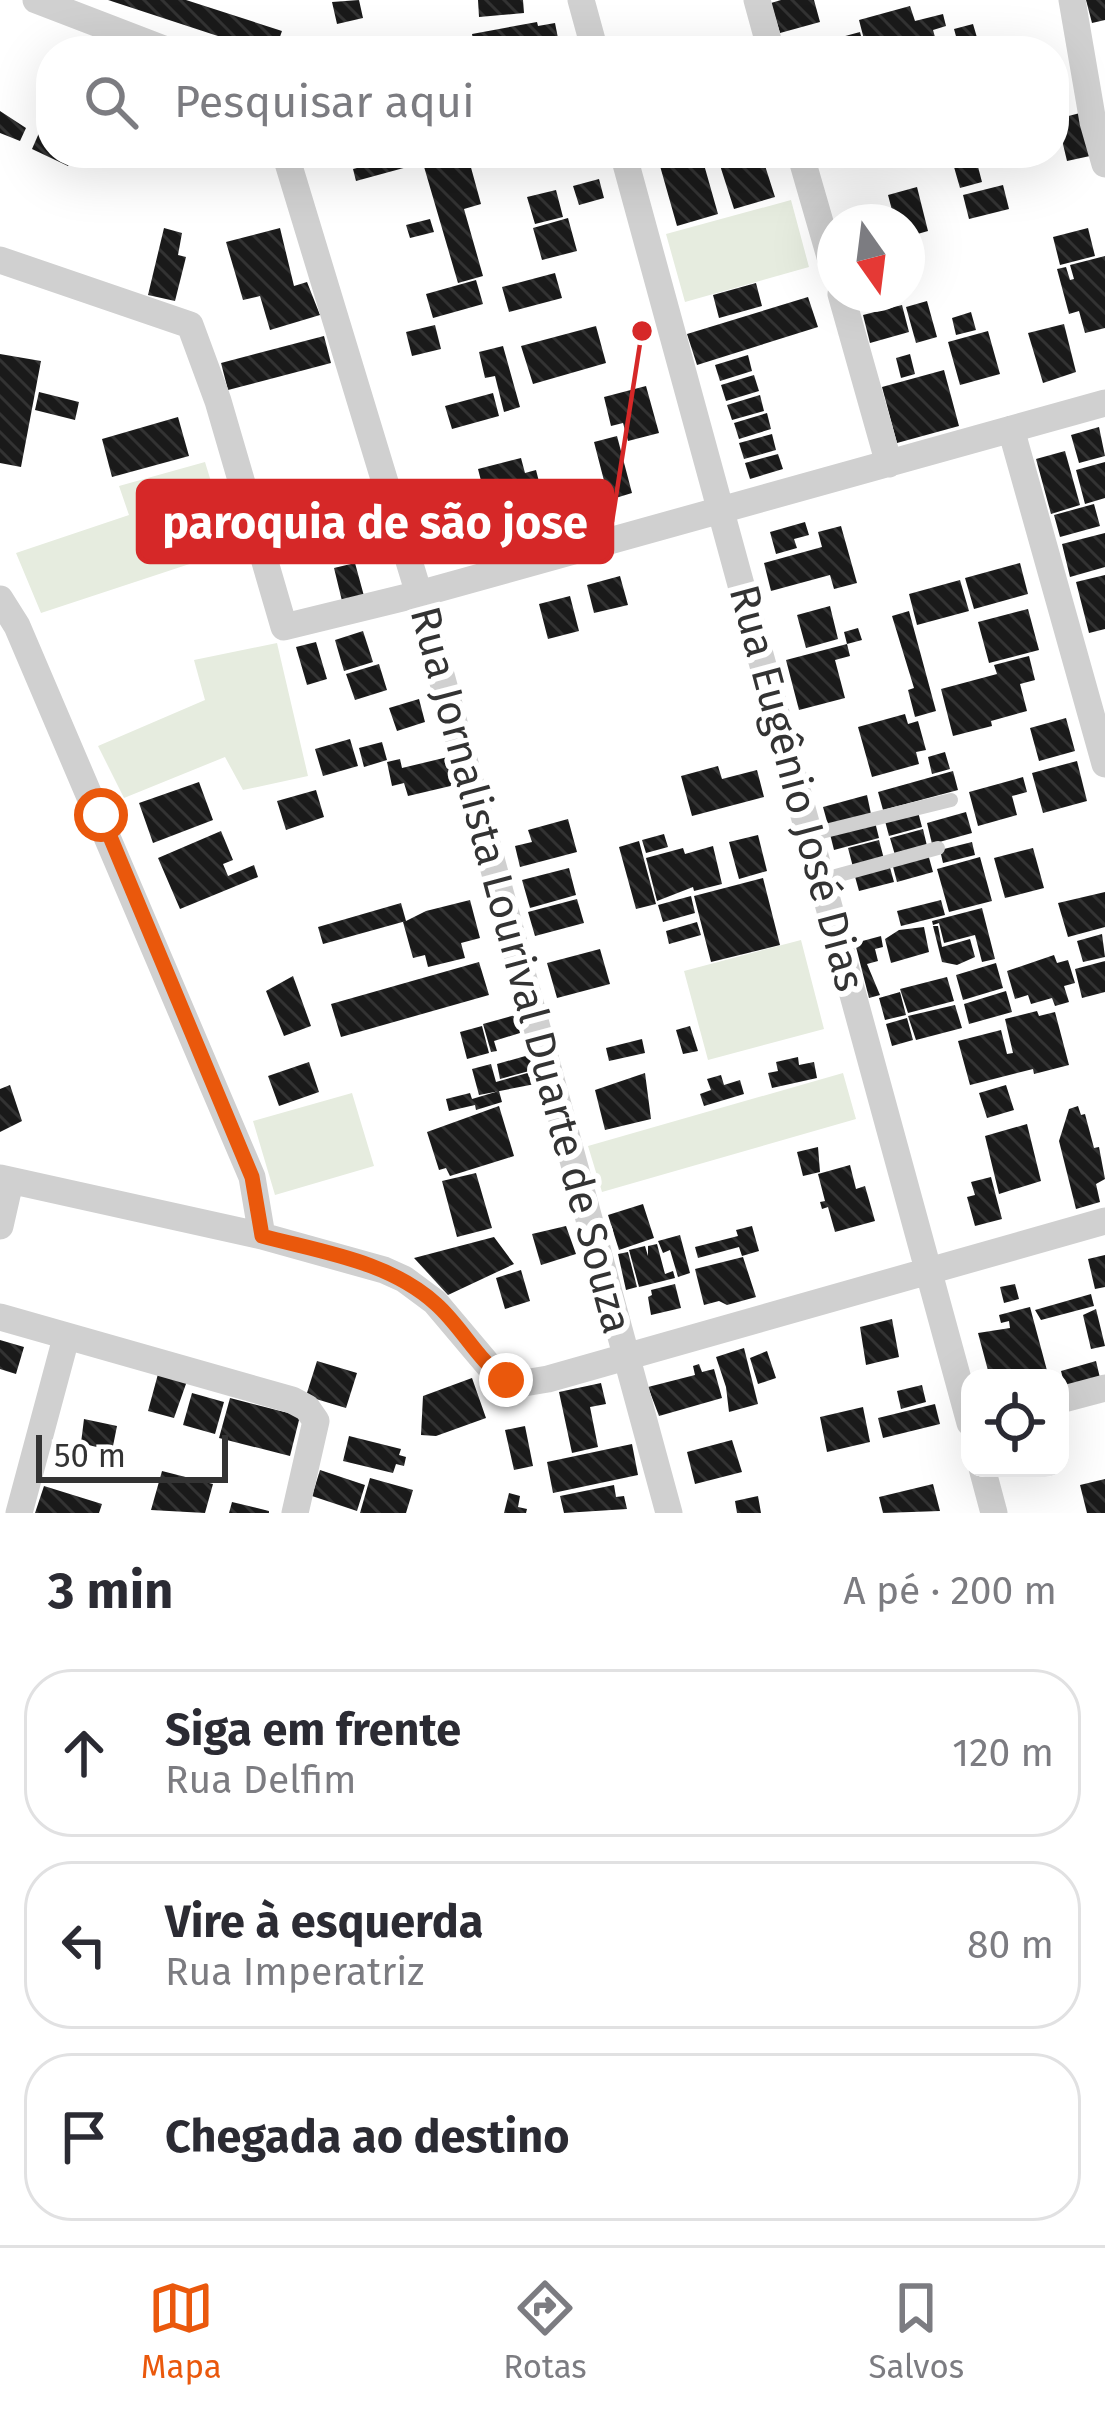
<!DOCTYPE html>
<html lang="pt">
<meta charset="utf-8">
<style>
:root{--surface:#fff;--page:#f7f7f7;--text:#2b2b33;--muted:#7c7c81;--line:#e1e1e2;--accent:#ea580c}
body{margin:0;font-family:"Fira Sans",sans-serif;background:var(--page);color:var(--text)}
.controls{position:absolute;right:36px;bottom:36px;display:grid;overflow:hidden;border-radius:24px;box-shadow:0 12px 48px #0002}
.controls button{width:108px;height:108px;display:grid;place-items:center;padding:0;border:0;border-bottom:3px solid var(--line);background:var(--surface);color:var(--text);font:60px sans-serif}
.compass{position:absolute;left:817px;top:204px;width:108px;height:108px;border-radius:50%;background:var(--surface);box-shadow:0 12px 48px #0002;rotate:166deg}
.scale{position:absolute;left:36px;bottom:30px;width:192px;box-sizing:border-box;padding-left:12px;border:6px solid #333;border-top:0;font-size:33px;line-height:42px;white-space:nowrap;color:#333;-webkit-text-stroke:9px #fff;paint-order:stroke}
.stop{position:absolute;width:36px;height:36px;margin:-27px;border:9px solid #ea580c;border-radius:50%;background:#fff}
.stop.end{background:#ea580c;border-color:#fff;box-shadow:0 3px 12px #0008}
.list{margin:0;padding:0;list-style:none}
h2{display:flex;justify-content:space-between;align-items:center;height:156px;margin:0;padding:0 48px;font-size:51px}
h2 small{font-size:39px;font-weight:400;color:var(--muted)}
.list li{display:grid;grid-template-columns:78px 1fr auto;gap:36px;align-items:center;box-sizing:border-box;height:168px;margin:0 24px 24px;padding:0 24px;border:3px solid var(--line);border-radius:48px}
.list b{display:block;font-size:45px;white-space:nowrap}
.list p{margin:0;font-size:39px;white-space:nowrap;color:var(--muted)}
.list em{font-size:39px;font-style:normal;color:var(--muted)}
.icon{flex:none;width:66px;height:66px;fill:none;stroke:currentColor;stroke-width:2;stroke-linecap:round;stroke-linejoin:round}
.map{position:relative;flex:none;width:1105px;height:1513px;overflow:hidden}
.search{position:absolute;background:var(--surface);box-shadow:0 12px 48px #0002;left:36px;right:36px;top:36px;height:132px;display:flex;align-items:center;gap:30px;box-sizing:border-box;padding:0 42px;border-radius:48px;color:var(--muted);font-size:45px}
.sheet{height:732px;background:var(--surface)}
nav{display:flex;justify-content:space-around;align-items:center;box-sizing:border-box;height:168px;border-top:3px solid var(--line);background:var(--surface);font-size:33px;color:var(--muted)}
nav a{display:grid;justify-items:center;gap:6px}
nav .on{color:var(--accent)}
.map>svg:first-child{display:block}
.grass{fill:#e6ecdf}
.building{fill:url(#building-back-hatch)}
.lines{fill:none;stroke-linecap:round;stroke-linejoin:round}
.lane{stroke:#d0d0d0;stroke-width:14}
.street{stroke:#d0d0d0;stroke-width:27}
.route{stroke:#ea580c;stroke-width:15}
.labels{text-anchor:middle;dominant-baseline:central;stroke-width:12;stroke-linejoin:round;paint-order:stroke}
.street-label{font-size:42px;fill:#333;stroke:#fff}
.leader{fill:none;stroke:#d62828;stroke-width:4.5}
.callout-dot{fill:#d62828;stroke:#fff;stroke-width:4.5}
.callout{fill:#d62828;stroke:#d62828;stroke-width:4.5}
.callout-label{font-size:45px;text-anchor:middle;font-weight:bold;fill:#fff}
</style>
<div class="map">
<svg width="1105" height="1513" viewBox="0 0 1105 1513">
<defs>
<pattern id="building-back-hatch" width="6" height="6" patternUnits="userSpaceOnUse" patternTransform="scale(3)"><rect width="6" height="6" fill="#1a1a1a"/><path d="M-1 5l2 2M0 0l6 6M5-1l2 2" fill="none" stroke="#333"/></pattern>
</defs>
<rect width="100%" height="100%" fill="#fff"/>
<path class="grass" d="M791 200 809 267 685 302 666 234Z
M205 462 232 550 41 613 16 553 129 515 119 486Z
M277 643 308 776 243 790 225 757 124 798 98 746 205 700 194 660Z
M801 940 824 1029 708 1060 684 971Z
M843 1073 856 1119 602 1192 588 1146Z
M352 1093 374 1166 275 1195 253 1121Z"/>
<path class="building" d="M108 0H186L282 31 275 51H264Z
M359 0 363 18 337 24 332 2Z
M478 0H523L524 13 479 17Z
M781 0H814L820 22 780 33 771 3Z
M1086 0H1105V20L1092 23Z
M910 6 915 21 943 14 946 26 933 30 939 51H867L859 20Z
M537 22 538 26 555 23 560 48 475 50 472 34Z
M973 24 981 51H960L954 29Z
M860 32 865 51H826L823 42Z
M1026 38 1030 51H985V50Z
M0 111 26 128 20 141 0 133Z
M1080 113 1090 156 1067 161 1057 119Z
M39 133 51 139V153H74L68 166 32 149Z
M186 153H223L216 167Z
M420 153H467L481 204 464 209 483 276 458 283Z
M716 153H761L775 197 734 209Z
M950 153H991L976 159 982 182 960 188Z
M701 154 718 214 677 226 660 166Z
M408 155 411 166 356 181 353 169Z
M599 179 604 198 579 205 573 186Z
M1003 185 1009 209 969 219 963 195Z
M917 187 928 231 907 237V222H887L885 216 893 214 888 195Z
M556 190 563 217 535 224 527 197Z
M568 218 577 251 542 260 533 228Z
M430 219 434 232 410 238 406 225Z
M164 228 182 233 178 255 186 257 175 301 148 295Z
M280 228 294 286 307 282 320 315 270 330 260 296 243 300 226 242Z
M1088 228 1095 256 1060 265 1053 237Z
M1105 256V328L1085 333 1079 311 1069 314 1057 269 1066 267 1070 280 1074 279 1070 265Z
M555 273 562 298 509 312 502 287Z
M476 280 483 304 433 318 426 294Z
M756 283 762 306 719 318 713 295Z
M808 297 818 327 697 365 687 334Z
M927 301 937 337 916 343 906 307Z
M902 305 909 332 870 343 863 315Z
M971 312 976 330 956 335 952 318Z
M1064 324 1076 372 1043 383 1028 333Z
M435 325 441 349 412 356 406 332Z
M596 326 606 363 533 384 521 346Z
M988 331 1000 374 960 385 948 342Z
M324 336 331 363 228 390 221 363Z
M503 346 520 407 504 412 495 376 485 378 479 352Z
M0 354 41 361 21 467 0 463Z
M910 354 915 374 901 378 896 358Z
M748 355 752 371 720 381 715 365Z
M944 370 959 426 897 443 882 387Z
M754 375 759 391 726 401 721 385Z
M646 386 659 433 628 441 623 423 611 426 604 397Z
M39 392 79 402 75 420 35 410Z
M493 393 499 416 452 429 445 406Z
M760 395 764 411 732 420 727 405Z
M767 413 771 429 739 439 734 423Z
M178 417 189 456 112 477 102 439Z
M1099 427 1105 456 1079 463 1071 435Z
M772 434 776 450 744 459 739 443Z
M617 436 632 493 609 500 594 442Z
M1065 451 1080 505 1051 514 1036 459Z
M778 454 783 469 750 479 745 463Z
M521 458 525 473 536 470 545 505 491 520 478 469Z
M1105 462V498L1085 504 1076 470Z
M1094 504 1100 526 1060 537 1054 515Z
M805 522 809 535 794 539 797 548 776 554 770 532Z
M841 526 857 583 834 589 830 575 771 591 764 563 822 547 818 532Z
M1105 533V567L1070 577 1062 544Z
M355 563 364 596 342 601 334 568Z
M1020 563 1028 594 974 609 965 578Z
M1105 575V629L1089 633 1076 582Z
M620 576 628 605 594 613 587 585Z
M960 580 969 611 917 625 909 594Z
M570 596 579 631 548 639 539 604Z
M830 606 838 639 806 648 797 615Z
M1028 609 1039 650 989 663 978 622Z
M909 611 936 711 915 717 908 690 914 688 892 616Z
M858 628 862 640 847 644 850 656 835 660 845 698 799 710 786 660 847 644 844 632Z
M363 631 373 662 344 671 335 640Z
M316 642 327 679 307 685 296 647Z
M1029 656 1035 680 1020 684 1027 711 991 721 992 726 953 736 941 689 997 674 994 665Z
M379 664 387 690 355 700 346 674Z
M419 699 425 722 397 731 389 708Z
M905 714 908 724 918 721 926 750 916 752 919 764 872 777 858 727Z
M1066 718 1075 751 1039 761 1030 728Z
M350 739 358 766 323 776 315 749Z
M382 742 387 760 364 767 359 748Z
M945 752 950 769 932 774 928 757Z
M452 756 459 784 408 796 404 783 392 786 387 762 400 759 402 768Z
M1077 761 1087 801 1043 813 1032 773Z
M718 766 722 779 757 770 764 797 692 816 681 776Z
M953 771 958 790 883 810 878 792Z
M1023 777 1027 792 1012 796 1017 815 978 826 969 792Z
M199 782 213 820 153 843 139 803Z
M316 790 324 817 286 830 277 801Z
M867 795 871 814 828 825 823 807Z
M918 812 922 827 889 836 885 821Z
M966 812 972 833 932 844 927 823Z
M568 819 577 852 520 867 515 846 532 842 528 830Z
M875 822 879 838 834 850 830 834Z
M923 829 927 846 895 855 890 838Z
M221 831 233 860 223 864 228 876 254 865 258 877 180 909 158 858Z
M664 834 668 847 646 853 642 840Z
M758 835 767 871 739 879 729 842Z
M879 840 884 859 853 867 848 848Z
M639 841 656 904 636 909 619 847Z
M972 842 975 855 943 863 940 850Z
M713 846 722 884 694 891 693 887 657 901 646 858 683 848 685 854Z
M1033 848 1044 888 1005 898 994 858Z
M928 854 933 872 897 882 892 863Z
M980 857 992 901 949 912 937 869Z
M889 864 894 882 859 891 854 873Z
M569 868 576 895 530 908 522 880Z
M763 878 780 945 711 962 694 896Z
M1105 892V927L1068 937 1058 903Z
M691 896 695 913 663 922 658 905Z
M577 899 584 923 535 936 528 912Z
M470 900 480 938 461 943 465 958 428 967 425 955 413 958 403 922 406 921 323 944 318 927 401 903 406 921 426 911Z
M941 900 945 915 901 926 897 911Z
M982 908 995 959 982 962 975 935 944 943 939 923 933 925 932 921Z
M697 922 701 935 669 944 666 931Z
M933 926H938L942 947 970 939 975 957 957 965 942 962Z
M924 927 929 952 891 963 885 939 899 930Z
M1102 934 1105 957 1083 962 1077 941Z
M881 936 883 947 875 949 878 961 867 964 880 995 869 998 855 943Z
M600 949 610 984 557 998 547 963Z
M1054 955 1057 963 1068 960 1075 983 1064 986 1069 1002 1055 1006 1052 998 1031 1004 1028 995 1015 999 1007 971Z
M1105 961V992L1082 998 1075 969Z
M479 962 489 995 341 1037 331 1004Z
M996 963 1003 988 963 1000 956 975Z
M293 976 311 1026 284 1036 266 991Z
M947 977 954 1001 908 1013 900 989Z
M1006 991 1012 1012 969 1024 964 1004Z
M900 992 906 1015 885 1020 879 998Z
M955 1005 962 1028 916 1040 908 1016Z
M1037 1011 1039 1016 1055 1012 1069 1065 1034 1074 1033 1069 970 1085 958 1041 1001 1030 1007 1054 1013 1053 1005 1019Z
M515 1015 520 1033 494 1041 497 1051 491 1052 483 1024Z
M907 1018 913 1040 892 1046 886 1024Z
M482 1026 489 1053 467 1059 460 1032Z
M690 1026 698 1051 683 1054 676 1030Z
M642 1039 645 1053 609 1061 606 1048Z
M529 1055 533 1070 500 1079 497 1064Z
M798 1057 799 1065 814 1062 817 1078 772 1088 768 1073 778 1071 776 1062Z
M309 1062 319 1092 279 1106 268 1076Z
M491 1064 496 1082 531 1072 535 1084 479 1095 472 1069Z
M645 1073 651 1119 605 1130 595 1090Z
M721 1075 724 1085 740 1080 744 1094 704 1106 700 1094 711 1090 707 1079Z
M10 1085 22 1121 0 1132V1089Z
M1006 1085 1014 1110 987 1118 979 1093Z
M499 1091 502 1102 476 1110 475 1105 449 1111 446 1099 470 1093 472 1099Z
M499 1106 514 1156 450 1176 446 1168 439 1170 427 1132Z
M1078 1106 1081 1115 1085 1114 1094 1148 1099 1147 1105 1179 1096 1184 1100 1202 1076 1209 1059 1141 1069 1109Z
M1027 1124 1041 1181 999 1194 985 1136Z
M818 1147 820 1172 803 1176 797 1152Z
M850 1165 856 1189 865 1186 875 1221 835 1232 828 1207 822 1209 820 1202 825 1201 818 1174Z
M476 1173 492 1228 457 1237 442 1181Z
M991 1177 1002 1219 975 1226 967 1197 975 1195 971 1182Z
M643 1204 654 1238 619 1250 608 1215Z
M566 1226 576 1254 541 1265 532 1234Z
M752 1226 759 1251 742 1256 739 1247 698 1258 695 1247 738 1236 736 1230Z
M680 1235 690 1273 678 1277 670 1250 663 1253 658 1241Z
M494 1237 514 1264 448 1295 414 1258Z
M657 1244 665 1274 673 1271 675 1278 639 1287 629 1250 645 1246 648 1256V1246Z
M628 1252 637 1287 626 1290 618 1254Z
M1105 1255V1287L1095 1289 1088 1259Z
M743 1257 756 1297 727 1305 719 1301 704 1305 695 1269Z
M521 1270 530 1301 505 1309 496 1278Z
M675 1284 681 1308 651 1315 648 1297 652 1295 651 1290Z
M1015 1284 1019 1299 1004 1303 1000 1287Z
M1091 1294 1094 1306 1041 1320 1035 1310Z
M1030 1307 1049 1378H990L978 1333 1010 1328 1009 1321 1001 1323 999 1315Z
M1096 1309 1105 1346 1091 1349 1083 1315Z
M892 1319 899 1357 866 1365 860 1327Z
M0 1340 24 1347 16 1374 0 1369Z
M744 1348 758 1404 729 1412 726 1387 716 1357Z
M767 1351 776 1378 758 1384 750 1358Z
M317 1361 357 1373 346 1408 306 1396Z
M1096 1361 1100 1378 1065 1387 1061 1371Z
M699 1364 702 1372 714 1369 722 1398 659 1416 648 1387 695 1375 693 1366Z
M158 1374 187 1381 174 1418 148 1411Z
M472 1378 486 1418 436 1436 421 1435 423 1396Z
M601 1383 606 1404 590 1407 598 1447 572 1453 559 1392Z
M922 1385 926 1402 901 1409 897 1391Z
M192 1393 224 1402 215 1434 183 1425Z
M230 1398 300 1416 290 1456 219 1438Z
M935 1404 940 1424 883 1438 878 1418Z
M863 1407 870 1442 827 1452 820 1417Z
M84 1419 117 1426 112 1451 81 1443Z
M525 1426 533 1466 514 1470 505 1430Z
M349 1436 401 1449 399 1455 406 1457 404 1466 396 1464 393 1473 343 1461Z
M732 1440 742 1472 695 1484 687 1452Z
M632 1444 638 1475 553 1493 547 1462Z
M320 1470 365 1485 357 1511 312 1496Z
M162 1471 213 1484 205 1513 151 1510Z
M370 1478 413 1490 406 1513H360Z
M1105 1479V1513H1087L1080 1485Z
M933 1484 940 1511 883 1513 879 1497Z
M614 1485 616 1497 624 1496 627 1509 564 1513 560 1496Z
M44 1486 102 1504 99 1513H35Z
M509 1493 520 1496 518 1507 527 1509 526 1513H504Z
M758 1496 761 1513H737L735 1501Z
M232 1502 269 1511V1513H229Z"/>
<g class="lines">
<path class="lane" d="M809 835 951 800
M821 880 938 848"/>
<path class="street" d="M36 0 169 51
M581 0 595 51
M757 0 771 51
M1072 0 1093 122 1105 164
M285 153 419 594 669 1513
M623 153 970 1423
M800 153 835 274
M0 260 190 325 218 401 284 627 419 594 1105 403
M841 294 889 464
M1011 429 1105 764
M0 599 17 626 252 1177 262 1236
M0 1178 262 1236 384 1270 404 1279 435 1302 495 1373 506 1380 524 1383 548 1379 1105 1221
M0 1226 10 1182
M0 1317 292 1400 307 1408 316 1421 295 1513
M1060 1400 1105 1388
M982 1468 994 1513
M19 1513 66 1338"/>
</g>
<g class="lines">
<path class="route" d="M101 815 252 1177 262 1236C321 1252 389 1261 436 1304 462 1327 478 1361 506 1380"/>
</g>
<g class="labels">
<g class="street-label">
<text transform="translate(797 788) rotate(75)">Rua Eugênio José Dias</text>
<text transform="translate(521 970) rotate(75)">Rua Jornalista Lourival Duarte de Souza</text>
</g>
</g>
<path class="leader" d="M642 331L612 522"/>
<circle class="callout-dot" cx="642" cy="331" r="12"/>
<rect class="callout" x="138" y="481" width="474" height="81" rx="12"/>
<g class="callout-label">
<text x="375" y="538">paroquia de são jose</text>
</g>
</svg>
<div class="controls">
<button><svg class="icon" aria-label="locate" viewBox="0 0 24 24"><circle cx="12" cy="12" r="6"/><path d="M12 2v4M12 18v4M2 12h4M18 12h4"/></svg></button>
</div>
<svg class="compass" viewBox="-18 -18 36 36"><path d="M0-13l5 13h-10z" fill="#e53935"/><path d="M0 13l5-13h-10z" fill="#7c7c81"/></svg>
<div class="scale">50 m</div>
<div class="stop" style="left:101px;top:815px"></div>
<div class="stop end" style="left:506px;top:1380px"></div>
<div class="search"><svg class="icon" aria-label="search" viewBox="0 0 24 24"><circle cx="10" cy="10" r="6"/><path d="M15 15l6 6"/></svg>Pesquisar aqui</div>
</div>
<section class="sheet">
<h2>3 min<small>A pé · 200 m</small></h2>
<ul class="list">
<li><svg class="icon" aria-label="ahead" viewBox="0 0 24 24"><path d="M12 20V5M6 11l6-6 6 6"/></svg><div><b>Siga em frente</b><p>Rua Delfim</p></div><em>120 m</em></li>
<li><svg class="icon" aria-label="left" viewBox="0 0 24 24"><path d="M17 20v-9H6M10 6l-5 5 5 5"/></svg><div><b>Vire à esquerda</b><p>Rua Imperatriz</p></div><em>80 m</em></li>
<li><svg class="icon" aria-label="arrive" viewBox="0 0 24 24"><path d="M6 21V4h12l-3 4 3 4H6"/></svg><div><b>Chegada ao destino</b></div></li>
</ul>
</section>
<nav>
<a class="on"><svg class="icon" aria-label="map" viewBox="0 0 24 24"><path d="M3 6l6-2 6 2 6-2v14l-6 2-6-2-6 2zM9 4v14M15 6v14"/></svg>Mapa</a>
<a><svg class="icon" aria-label="directions" viewBox="0 0 24 24"><path d="M12 3l9 9-9 9-9-9zM9 14v-3h6M13 9l2 2-2 2"/></svg>Rotas</a>
<a><svg class="icon" aria-label="saved" viewBox="0 0 24 24"><path d="M7 4h10v16l-5-4-5 4z"/></svg>Salvos</a>
</nav>
